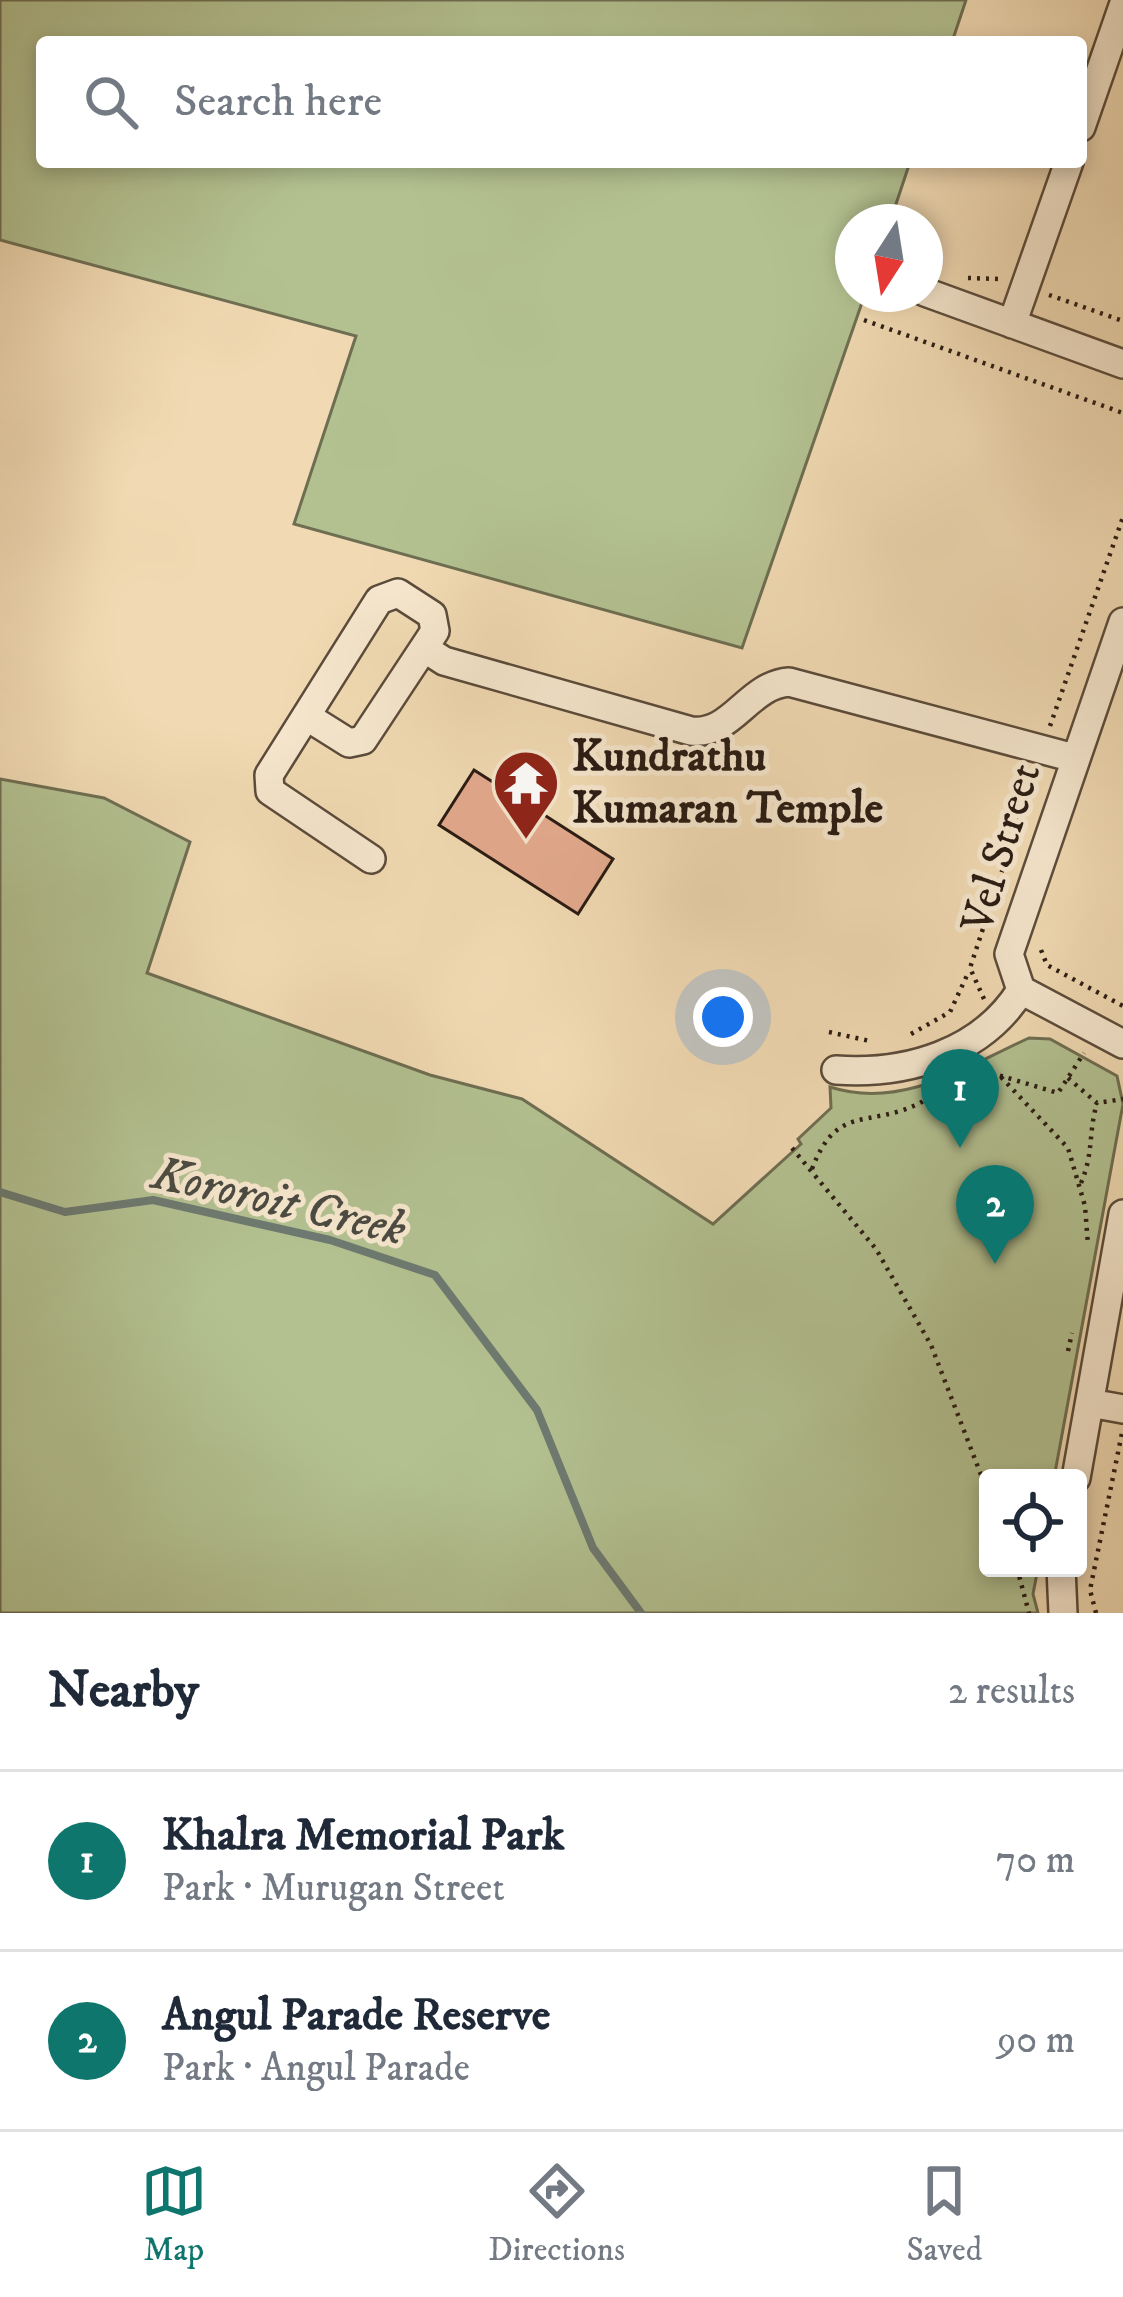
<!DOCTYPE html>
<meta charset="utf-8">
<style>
:root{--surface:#fff;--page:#f6f6f7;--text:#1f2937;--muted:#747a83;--line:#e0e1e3;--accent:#0f766e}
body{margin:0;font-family:"IM FELL DW Pica",serif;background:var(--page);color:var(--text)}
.controls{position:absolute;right:36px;bottom:36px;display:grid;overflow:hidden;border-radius:12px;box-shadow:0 6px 18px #0003}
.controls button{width:108px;height:108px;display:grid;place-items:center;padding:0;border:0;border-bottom:3px solid var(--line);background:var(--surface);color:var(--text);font:60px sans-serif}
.compass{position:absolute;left:835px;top:204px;width:108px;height:108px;border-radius:50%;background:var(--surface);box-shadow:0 6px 18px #0003;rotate:192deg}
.you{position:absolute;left:723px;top:1017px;width:42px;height:42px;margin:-30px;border:9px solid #fff;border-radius:50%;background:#1a73e8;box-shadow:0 0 0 18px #1a73e833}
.badge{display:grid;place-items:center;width:78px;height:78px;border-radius:50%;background:var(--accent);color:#fff;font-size:39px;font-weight:700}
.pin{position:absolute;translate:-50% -99px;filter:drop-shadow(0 3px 6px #0008)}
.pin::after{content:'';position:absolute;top:63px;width:42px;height:36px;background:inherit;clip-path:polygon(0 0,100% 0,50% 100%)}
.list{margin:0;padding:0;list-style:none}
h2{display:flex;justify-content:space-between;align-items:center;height:156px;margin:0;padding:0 48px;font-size:51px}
h2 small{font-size:39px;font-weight:400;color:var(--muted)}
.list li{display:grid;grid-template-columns:78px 1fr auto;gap:36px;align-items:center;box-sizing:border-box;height:180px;padding:0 48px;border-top:3px solid var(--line)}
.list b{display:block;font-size:45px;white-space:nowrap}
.list p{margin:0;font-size:39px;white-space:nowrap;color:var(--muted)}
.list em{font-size:39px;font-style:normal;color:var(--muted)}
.icon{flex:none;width:66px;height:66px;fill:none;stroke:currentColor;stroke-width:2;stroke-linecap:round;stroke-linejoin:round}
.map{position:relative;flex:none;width:1123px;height:1613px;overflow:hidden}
.search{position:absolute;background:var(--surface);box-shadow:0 6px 18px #0003;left:36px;right:36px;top:36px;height:132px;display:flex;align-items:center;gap:30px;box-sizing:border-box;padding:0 42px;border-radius:12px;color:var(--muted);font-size:45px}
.sheet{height:516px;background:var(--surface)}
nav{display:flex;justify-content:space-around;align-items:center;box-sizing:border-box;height:168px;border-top:3px solid var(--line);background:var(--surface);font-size:33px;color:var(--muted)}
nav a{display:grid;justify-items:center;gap:6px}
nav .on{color:var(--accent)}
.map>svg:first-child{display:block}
.green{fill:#b3c191;stroke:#6e6e52;stroke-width:3}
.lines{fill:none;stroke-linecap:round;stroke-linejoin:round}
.stream{stroke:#6d7a71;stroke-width:8}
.building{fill:#e4aa8e;stroke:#291b13;stroke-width:3}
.minor-casing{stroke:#5b4b3b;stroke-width:32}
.path{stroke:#291b13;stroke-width:4.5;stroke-dasharray:3 6;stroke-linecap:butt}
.minor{stroke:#f6e7ce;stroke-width:27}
.labels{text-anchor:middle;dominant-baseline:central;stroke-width:10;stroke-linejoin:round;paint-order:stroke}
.poi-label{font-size:45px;font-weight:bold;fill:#291b13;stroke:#f6e7ce;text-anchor:start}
.street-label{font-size:45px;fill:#291b13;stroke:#f6e7ce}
.water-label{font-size:48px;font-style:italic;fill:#4b4b42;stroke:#f6e7ce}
</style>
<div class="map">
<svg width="1123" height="1613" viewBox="0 0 1123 1613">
<rect width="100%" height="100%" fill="#f1dab3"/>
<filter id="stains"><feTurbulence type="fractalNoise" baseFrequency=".00167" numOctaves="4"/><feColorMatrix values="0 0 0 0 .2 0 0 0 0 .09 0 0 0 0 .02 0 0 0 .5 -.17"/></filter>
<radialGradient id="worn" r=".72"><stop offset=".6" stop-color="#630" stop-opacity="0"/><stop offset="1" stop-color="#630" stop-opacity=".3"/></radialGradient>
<path class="green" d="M0 0H966L952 42H42V162H910L890 222H853V294H865L742 648 294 524 356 336 0 240Z
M0 779 104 798 190 842 147 973 430 1075 522 1099 713 1224 801 1144 798 1139 831 1108 830 1087C902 1110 965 1067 1029 1038L1050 1039 1117 1076 1123 1104 1054 1478H988V1568H1038L1033 1594 1038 1613H0Z"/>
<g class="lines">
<path class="stream" d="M0 1192 65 1212 153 1200 330 1240 435 1275 537 1410 593 1548 641 1613"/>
</g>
<path class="building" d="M474 770 613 859 578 914 439 825Z"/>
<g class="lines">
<g class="minor-casing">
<path id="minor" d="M1081 127 1123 6
M925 292 1123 364
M1012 324 1069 162
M1123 622 1009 954 1021 990 1123 1044
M424 648 444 661 691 731C732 736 748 685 789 682L1074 758
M306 716 349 743 363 740 435 631 432 615 398 593 379 600 269 775 270 791 371 859
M836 1070C907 1075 982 1053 1021 990
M1090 1403 1123 1409
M1076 1478 1123 1214
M1061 1568 1063 1613"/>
</g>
<path class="path" d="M968 278 999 279
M1049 295 1123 321
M864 320 1123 413
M1050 726 1123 517
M1041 950 1047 965 1123 1006
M984 999 970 968 1033 777
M829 1032 870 1041
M911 1034 950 1012 969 971
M964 1077 998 1075 1058 1093 1084 1053
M1001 1077 1068 1148 1085 1206 1088 1245
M1068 1078 1097 1103 1123 1099
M792 1148 876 1249 931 1345 988 1493
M812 1169C837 1103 867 1129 920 1103 927 1099 935 1091 942 1085
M1081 1183C1094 1152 1088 1134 1097 1103
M1068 1351 1072 1333
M1017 1568 1029 1613
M1096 1613 1090 1590 1122 1433"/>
<use href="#minor" class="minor"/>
</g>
<defs>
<g id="temple-pin" transform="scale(3.45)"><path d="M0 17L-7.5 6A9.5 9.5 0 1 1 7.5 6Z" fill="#8f2418" stroke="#f6e7ce"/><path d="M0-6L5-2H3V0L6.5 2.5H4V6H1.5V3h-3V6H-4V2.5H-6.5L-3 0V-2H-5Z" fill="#fff"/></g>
</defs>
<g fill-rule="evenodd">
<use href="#temple-pin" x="526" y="783"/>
</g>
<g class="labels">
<g class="poi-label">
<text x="572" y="757">Kundrathu<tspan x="572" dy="52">Kumaran Temple</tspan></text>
</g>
<g class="street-label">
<text transform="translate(1002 848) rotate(-73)">Vel Street</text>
</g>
<g class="water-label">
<text transform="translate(279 1202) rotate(13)">Kororoit Creek</text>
</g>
</g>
<rect width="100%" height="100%" filter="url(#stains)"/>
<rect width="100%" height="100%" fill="url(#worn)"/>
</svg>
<div class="controls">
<button><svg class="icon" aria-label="locate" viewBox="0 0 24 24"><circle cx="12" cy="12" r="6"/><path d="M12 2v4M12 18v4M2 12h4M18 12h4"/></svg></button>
</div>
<svg class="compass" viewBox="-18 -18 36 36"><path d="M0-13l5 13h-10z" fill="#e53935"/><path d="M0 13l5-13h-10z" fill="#747a83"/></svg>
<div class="you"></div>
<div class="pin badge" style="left:960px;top:1148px">1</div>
<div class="pin badge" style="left:995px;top:1264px">2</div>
<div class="search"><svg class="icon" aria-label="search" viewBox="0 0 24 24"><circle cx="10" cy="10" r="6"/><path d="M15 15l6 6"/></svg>Search here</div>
</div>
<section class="sheet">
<h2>Nearby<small>2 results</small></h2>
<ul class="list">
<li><span class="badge">1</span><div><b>Khalra Memorial Park</b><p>Park · Murugan Street</p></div><em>70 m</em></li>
<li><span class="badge">2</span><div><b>Angul Parade Reserve</b><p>Park · Angul Parade</p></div><em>90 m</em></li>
</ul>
</section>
<nav>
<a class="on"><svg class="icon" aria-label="map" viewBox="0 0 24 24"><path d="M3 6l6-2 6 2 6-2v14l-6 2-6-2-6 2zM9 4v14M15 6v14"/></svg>Map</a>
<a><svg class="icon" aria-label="directions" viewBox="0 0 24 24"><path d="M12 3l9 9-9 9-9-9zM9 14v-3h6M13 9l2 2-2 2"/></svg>Directions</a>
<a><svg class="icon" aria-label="saved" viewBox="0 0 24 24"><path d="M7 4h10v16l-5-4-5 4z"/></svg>Saved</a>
</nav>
